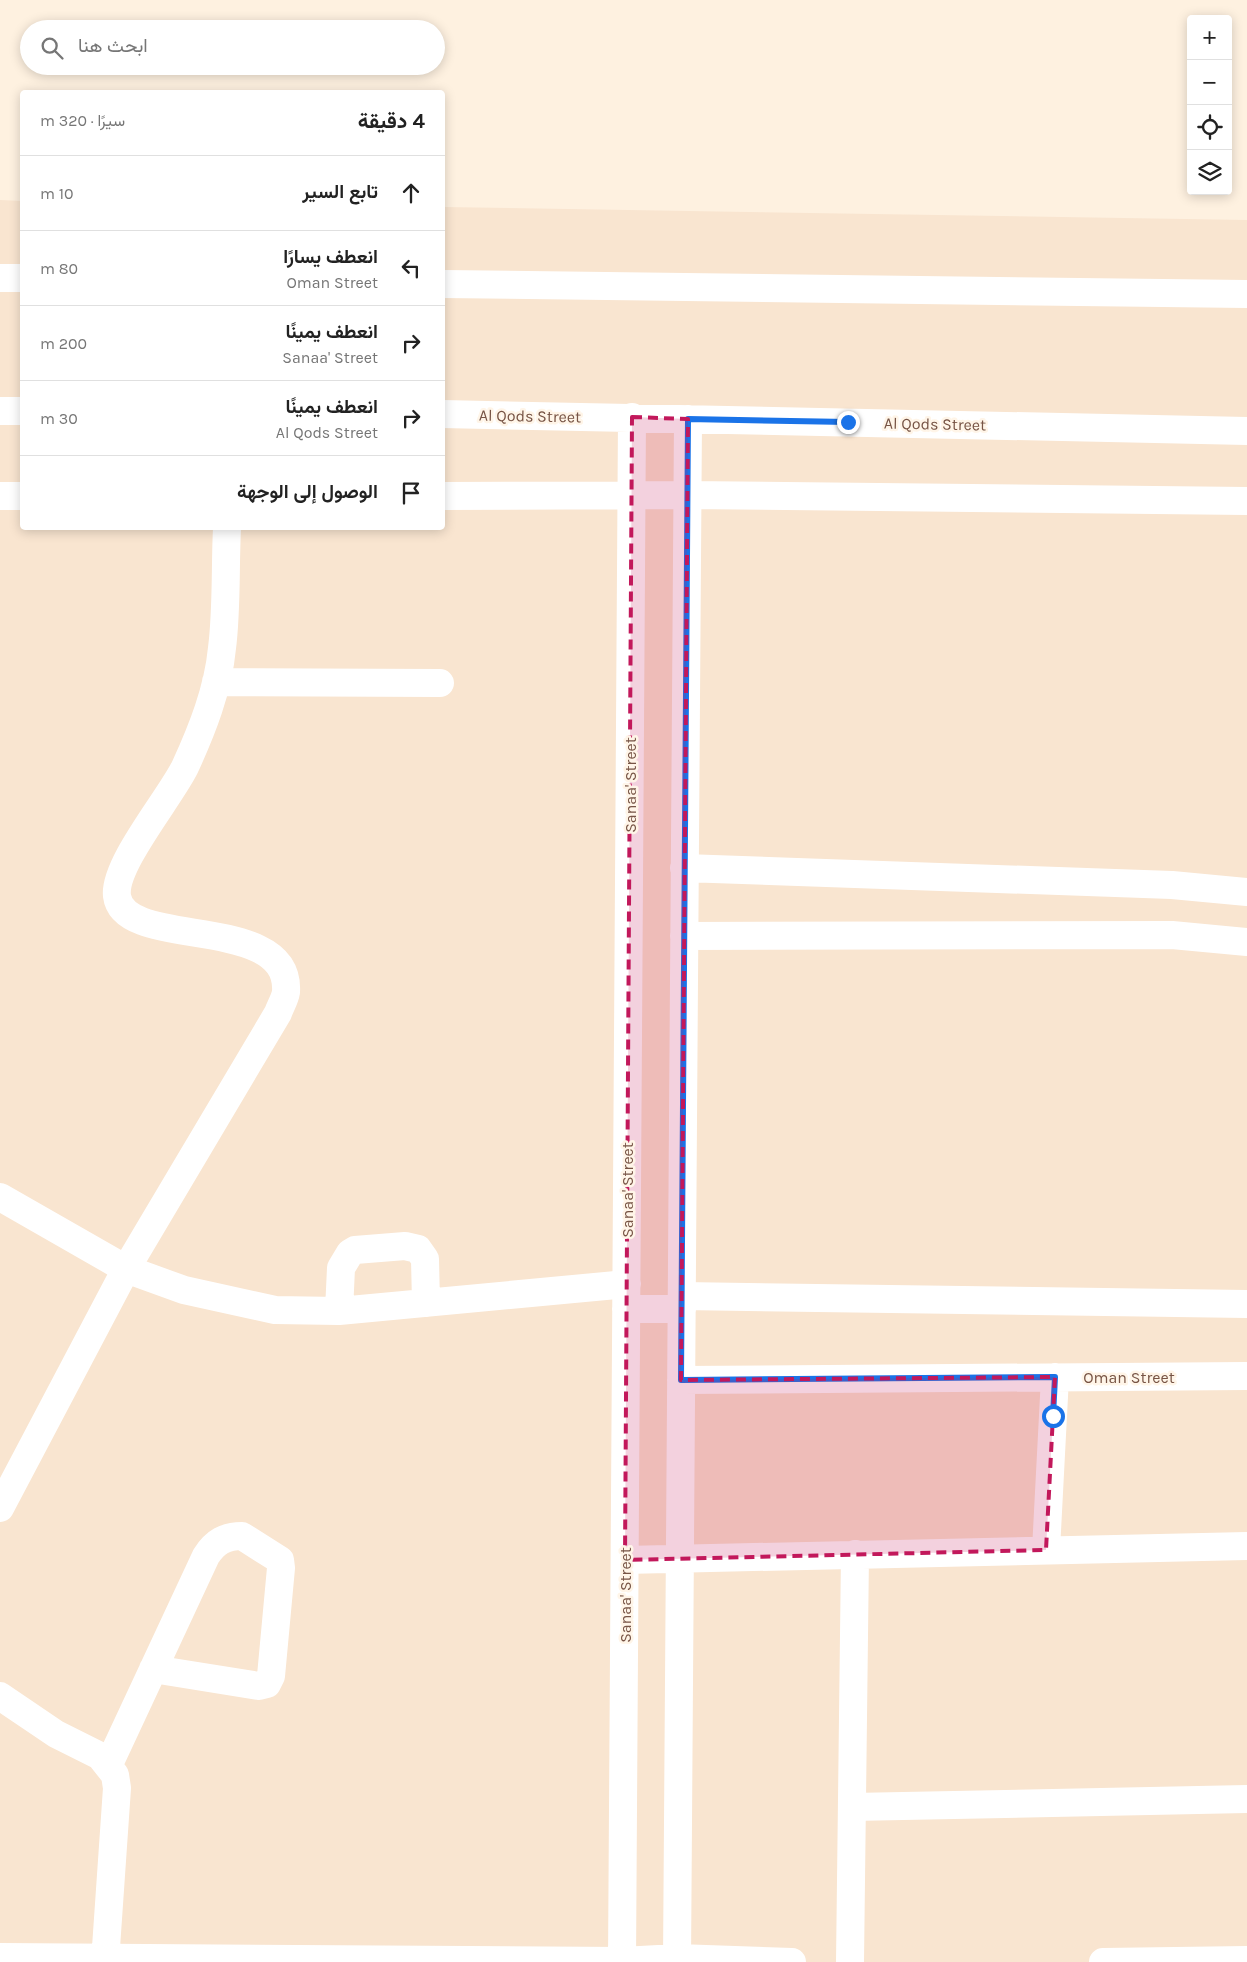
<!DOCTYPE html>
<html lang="ar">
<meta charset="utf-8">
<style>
:root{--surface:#fff;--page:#f6f6f6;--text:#222;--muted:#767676;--line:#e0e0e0}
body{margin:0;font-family:Karla,Vazirmatn,sans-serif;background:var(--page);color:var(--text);direction:rtl}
.controls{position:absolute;right:15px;top:15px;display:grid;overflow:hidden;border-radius:5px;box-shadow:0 2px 12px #0003}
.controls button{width:45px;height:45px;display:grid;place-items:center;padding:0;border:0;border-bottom:1px solid var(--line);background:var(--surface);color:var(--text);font:25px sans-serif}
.stop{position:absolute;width:15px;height:15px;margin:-11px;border:4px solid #1a73e8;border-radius:50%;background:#fff}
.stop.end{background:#1a73e8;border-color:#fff;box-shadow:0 1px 5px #0008}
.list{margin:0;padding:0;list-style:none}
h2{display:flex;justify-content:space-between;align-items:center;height:65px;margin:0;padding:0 20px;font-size:21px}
h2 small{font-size:16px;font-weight:400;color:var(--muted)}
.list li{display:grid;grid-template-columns:32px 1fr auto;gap:15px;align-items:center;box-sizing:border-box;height:75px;padding:0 20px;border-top:1px solid var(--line)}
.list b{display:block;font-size:19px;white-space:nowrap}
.list p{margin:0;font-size:16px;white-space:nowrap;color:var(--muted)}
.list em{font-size:16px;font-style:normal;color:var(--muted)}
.icon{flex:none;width:28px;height:28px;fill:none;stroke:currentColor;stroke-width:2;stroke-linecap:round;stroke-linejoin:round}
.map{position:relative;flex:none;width:1247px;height:1962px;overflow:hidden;direction:ltr}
.search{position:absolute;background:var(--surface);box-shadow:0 2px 12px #0003;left:20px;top:20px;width:425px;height:55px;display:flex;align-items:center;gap:12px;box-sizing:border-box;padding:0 18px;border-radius:28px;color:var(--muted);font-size:19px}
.panel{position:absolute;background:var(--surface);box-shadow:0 2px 12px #0003;left:20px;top:90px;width:425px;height:440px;border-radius:5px;direction:rtl}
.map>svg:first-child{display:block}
.residential{fill:#f9e5d0}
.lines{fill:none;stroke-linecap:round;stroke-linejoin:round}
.minor{stroke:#fff;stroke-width:28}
.route{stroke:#1a73e8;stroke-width:6}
.marked{fill:#c2185b;fill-opacity:0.2;stroke:#c2185b;stroke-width:4;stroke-dasharray:10 6;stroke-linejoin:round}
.labels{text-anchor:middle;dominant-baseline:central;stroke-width:5;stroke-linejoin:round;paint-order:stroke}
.street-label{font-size:16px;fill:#775445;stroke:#fff5e8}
</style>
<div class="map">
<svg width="1247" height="1962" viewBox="0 0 1247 1962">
<rect width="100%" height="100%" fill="#fef1e0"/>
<path class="residential" d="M0 200 22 201V528H442L443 207 1247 220V1962H0Z"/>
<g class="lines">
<path class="minor" d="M0 278H22
M442 284 1247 294
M0 411H22
M442 414 1247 431
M0 496H22
M442 496 687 495 1247 501
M216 682 440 683
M684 868 1172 885 1247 892
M684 936 1172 935 1247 942
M0 1197 126 1269 184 1290 275 1310 339 1311 627 1284
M682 1296 1247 1304
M626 1309H682
M339 1311 341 1268 350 1253 355 1250 405 1246 418 1249 425 1259 426 1303
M681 1380 1247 1376
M0 1508 126 1269 278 1013C280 1007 285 999 286 992 291 912 124 951 117 896 113 865 170 798 185 767 202 730 218 690 222 648 227 609 225 567 227 528
M1046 1550 1055 1377
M625 1560 1247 1546
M0 1696 56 1734 100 1756 115 1775 117 1788 105 1962
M109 1764 206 1556C215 1542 225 1536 242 1536L280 1560 281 1568 271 1676 267 1684 259 1686 153 1669
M852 1807 1247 1799
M0 1957 622 1961 677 1958 792 1962
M622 1962 632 417
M677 1962 688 419
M850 1962 855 1554
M1103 1962 1247 1960"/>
</g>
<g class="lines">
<path class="route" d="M848 422 688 419 681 1380 1055 1377 1053 1416"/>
</g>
<path class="marked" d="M632 417 688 419 681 1380 1055 1377 1046 1550 625 1560Z"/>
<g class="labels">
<g class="street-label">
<text transform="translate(530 416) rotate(1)">Al Qods Street</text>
<text transform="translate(935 424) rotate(1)">Al Qods Street</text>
<text transform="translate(630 785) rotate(-90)">Sanaa' Street</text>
<text transform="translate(627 1190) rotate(-90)">Sanaa' Street</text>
<text x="1129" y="1377">Oman Street</text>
<text transform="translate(625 1595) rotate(-90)">Sanaa' Street</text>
</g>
</g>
</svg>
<div class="controls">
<button>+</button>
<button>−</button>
<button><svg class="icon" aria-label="locate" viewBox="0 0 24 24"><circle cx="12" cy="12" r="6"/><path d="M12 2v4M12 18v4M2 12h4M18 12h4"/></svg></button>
<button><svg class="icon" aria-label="layers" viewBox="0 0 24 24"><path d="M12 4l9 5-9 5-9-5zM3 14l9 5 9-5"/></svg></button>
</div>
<div class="stop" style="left:1053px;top:1416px"></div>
<div class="stop end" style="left:848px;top:422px"></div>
<div class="search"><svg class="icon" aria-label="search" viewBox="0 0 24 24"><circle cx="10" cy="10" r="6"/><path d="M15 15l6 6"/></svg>ابحث هنا</div>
<section class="panel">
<h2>4 دقيقة<small>سيرًا · 320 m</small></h2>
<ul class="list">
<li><svg class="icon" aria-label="ahead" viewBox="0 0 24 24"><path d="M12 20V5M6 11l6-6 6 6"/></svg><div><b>تابع السير</b></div><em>10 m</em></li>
<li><svg class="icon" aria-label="left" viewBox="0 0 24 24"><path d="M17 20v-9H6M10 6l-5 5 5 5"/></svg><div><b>انعطف يسارًا</b><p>Oman Street</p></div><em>80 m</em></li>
<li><svg class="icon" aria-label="right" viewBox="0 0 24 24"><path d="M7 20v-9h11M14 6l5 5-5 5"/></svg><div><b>انعطف يمينًا</b><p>Sanaa' Street</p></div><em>200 m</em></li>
<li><svg class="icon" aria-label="right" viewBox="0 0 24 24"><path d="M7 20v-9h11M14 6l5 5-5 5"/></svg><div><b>انعطف يمينًا</b><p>Al Qods Street</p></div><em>30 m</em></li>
<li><svg class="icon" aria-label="arrive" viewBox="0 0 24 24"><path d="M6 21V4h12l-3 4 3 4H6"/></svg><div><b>الوصول إلى الوجهة</b></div></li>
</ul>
</section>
</div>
